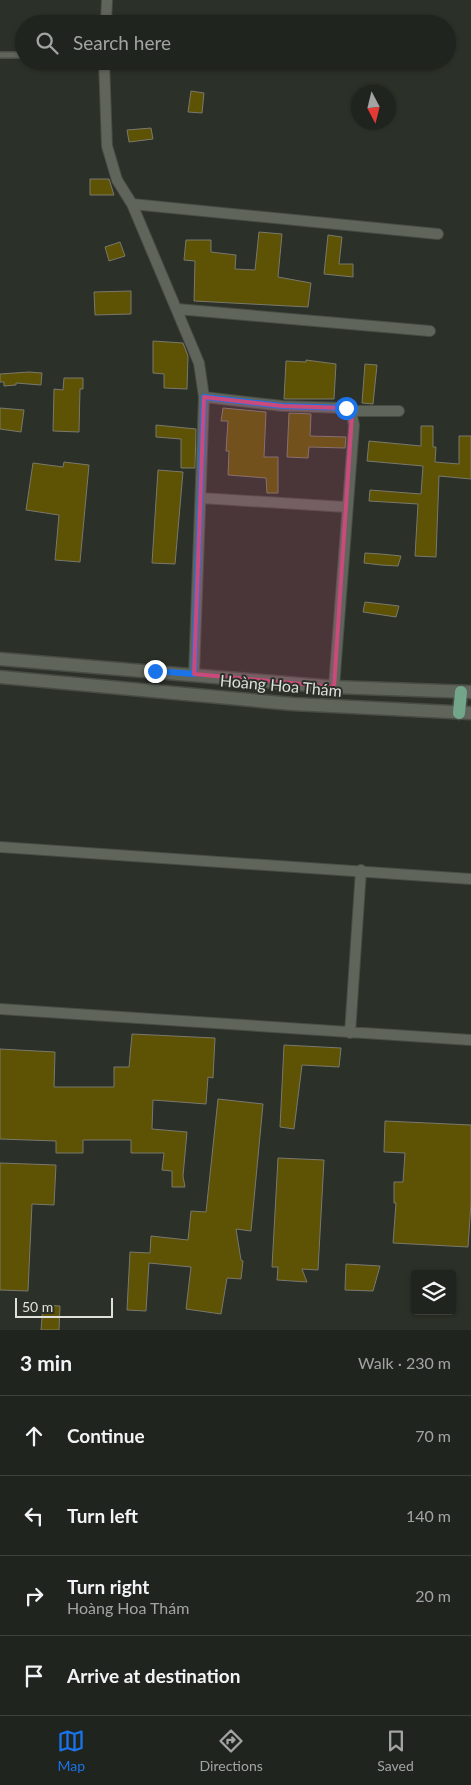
<!DOCTYPE html>
<meta charset="utf-8">
<style>
:root{--surface:#20241e;--page:#2d302b;--text:#f1f3f6;--muted:#a2a4a4;--line:#3d413c;--accent:#1a73e8}
body{margin:0;font-family:Lato,sans-serif;background:var(--page);color:var(--text)}
.controls{position:absolute;right:15px;bottom:15px;display:grid;overflow:hidden;border-radius:5px;box-shadow:0 1px 4px #0004}
.controls button{width:45px;height:45px;display:grid;place-items:center;padding:0;border:0;border-bottom:1px solid var(--line);background:var(--surface);color:var(--text);font:25px sans-serif}
.compass{position:absolute;left:351px;top:85px;width:45px;height:45px;border-radius:50%;background:var(--surface);box-shadow:0 1px 4px #0004;rotate:173deg}
.scale{position:absolute;left:15px;bottom:12px;width:98px;box-sizing:border-box;padding-left:5px;border:2px solid #dde0db;border-top:0;font-size:14px;line-height:18px;white-space:nowrap;color:#dde0db;-webkit-text-stroke:4px #2b3028;paint-order:stroke}
.stop{position:absolute;width:15px;height:15px;margin:-11px;border:4px solid #1a73e8;border-radius:50%;background:#fff}
.stop.end{background:#1a73e8;border-color:#fff;box-shadow:0 1px 5px #0008}
.list{margin:0;padding:0;list-style:none}
h2{display:flex;justify-content:space-between;align-items:center;height:65px;margin:0;padding:0 20px;font-size:21px}
h2 small{font-size:16px;font-weight:400;color:var(--muted)}
.list li{display:grid;grid-template-columns:32px 1fr auto;gap:15px;align-items:center;box-sizing:border-box;height:80px;padding:0 20px;border-top:1px solid var(--line)}
.list b{display:block;font-size:19px;white-space:nowrap}
.list p{margin:0;font-size:16px;white-space:nowrap;color:var(--muted)}
.list em{font-size:16px;font-style:normal;color:var(--muted)}
.icon{flex:none;width:28px;height:28px;fill:none;stroke:currentColor;stroke-width:2;stroke-linecap:round;stroke-linejoin:round}
.map{position:relative;flex:none;width:471px;height:1330px;overflow:hidden}
.search{position:absolute;background:var(--surface);box-shadow:0 1px 4px #0004;left:15px;right:15px;top:15px;height:55px;display:flex;align-items:center;gap:12px;box-sizing:border-box;padding:0 18px;border-radius:28px;color:var(--muted);font-size:19px}
.sheet{height:385px;background:var(--surface)}
nav{display:flex;justify-content:space-around;align-items:center;box-sizing:border-box;height:70px;border-top:1px solid var(--line);background:var(--surface);font-size:14px;color:var(--muted)}
nav a{display:grid;justify-items:center;gap:2px}
nav .on{color:var(--accent)}
.map>svg:first-child{display:block}
.building{fill:#5e5304;stroke:#79786d}
.lines{fill:none;stroke-linecap:round;stroke-linejoin:round}
.lane-casing{stroke:#484c45;stroke-width:8}
.street-casing{stroke:#484c45;stroke-width:12}
.secondary-casing{stroke:#484c45;stroke-width:15}
.primary-casing{stroke:#484c45;stroke-width:15}
.lane{stroke:#60655c;stroke-width:5}
.street{stroke:#60655c;stroke-width:10}
.secondary{stroke:#60655c;stroke-width:12}
.primary{stroke:#73a58b;stroke-width:12}
.route{stroke:#1a73e8;stroke-width:6}
.marked{fill:#c94a7b;fill-opacity:0.2;stroke:#c94a7b;stroke-width:4;stroke-linejoin:round}
.labels{text-anchor:middle;dominant-baseline:central;stroke-width:4;stroke-linejoin:round;paint-order:stroke}
.street-label{font-size:16px;fill:#dde0db;stroke:#2b3028}
</style>
<div class="map">
<svg width="471" height="1330" viewBox="0 0 471 1330">
<rect width="100%" height="100%" fill="#2b3028"/>
<path class="building" d="M191 91 204 93 202 113 188 112Z
M151 128 153 139 129 142 127 130Z
M90 179H109L114 195H90Z
M259 232 282 234 278 277 311 283 308 307 194 301 195 261 184 260 186 240H211V252L236 255 235 269 255 270Z
M328 235 342 237 339 264H353V277L324 274Z
M120 242 125 256 109 261 105 247Z
M131 291V314L95 315 94 292Z
M153 341 183 343 188 356 187 389 164 388V374L153 373Z
M306 360 336 364 334 399H284L286 361 306 362Z
M365 364 377 365 373 404 362 403Z
M29 372 42 373 41 385 16 383V385L4 386V382H0V374Z
M64 378H83V389H80L79 432 53 431 54 389 63 390Z
M0 408 24 410 21 432 0 429Z
M223 408 266 412 264 457H278V493H267L266 478 228 475 229 451H226L228 421H221Z
M289 413 311 414 310 436 346 437 345 448 309 447 308 458 287 457Z
M156 425 196 429 195 468H181V439L156 437Z
M421 426H433V447H436L435 462 459 464V436H471V479L439 476 436 557 415 556 418 504 369 501 370 490 421 494 423 466 367 461 369 441 421 446Z
M64 462 89 465 80 562 55 560 59 515 26 510 33 463 63 467Z
M158 470 183 472 175 564 152 563Z
M365 553 381 554 401 556 398 566 381 565 364 563Z
M365 602 399 606 396 617 363 612Z
M132 1034 215 1038 213 1078 208 1077 206 1104 153 1100 152 1129 187 1132 183 1176 185 1187H172V1171L162 1170 164 1153H131V1140H83V1153H56V1141L0 1139V1049L55 1052 54 1087H114V1067H129Z
M284 1045 341 1048 339 1067 302 1065 294 1129 280 1127Z
M218 1099 263 1104 251 1231 236 1229 241 1260 243 1261 241 1279 227 1278 221 1314 186 1309 191 1267 149 1263 146 1311 127 1310 130 1252 150 1253 151 1236 188 1240 191 1211 206 1212Z
M385 1121 471 1125V1203L468 1247 393 1243 396 1203H394V1182H403L405 1153 384 1152Z
M278 1158 324 1160 318 1270 302 1269 307 1282 277 1280 278 1267H272Z
M0 1163 56 1165 54 1205 32 1204 28 1291 0 1290Z
M346 1264 380 1266 373 1291 345 1290Z
M43 1305 60 1306 59 1330H41Z"/>
<g class="lines">
<g class="lane-casing">
<path id="lane" d="M0 55H24"/>
</g>
<g class="street-casing">
<path id="street" d="M106 24 107 0
M104 61 107 146 117 180 132 204 199 363 204 397 194 674
M132 204 438 234
M177 309 430 331
M204 397 283 406 346 408 352 415 354 425 334 687
M349 411H399
M201 498 346 507
M0 847 471 879
M0 1009 471 1040
M350 1033 361 870"/>
</g>
<g class="secondary-casing">
<path id="secondary" d="M0 659 334 687 471 692
M0 677 293 704 471 713"/>
</g>
<g class="primary-casing">
<path id="primary" d="M459 713 461 692"/>
</g>
<use href="#lane" class="lane"/>
<use href="#street" class="street"/>
<use href="#secondary" class="secondary"/>
<use href="#primary" class="primary"/>
</g>
<g class="lines">
<path class="route" d="M155 671 194 674 204 397 282 406 346 408"/>
</g>
<path class="marked" d="M204 397 283 406 346 408 352 415 334 687 194 674Z"/>
<g class="labels">
<g class="street-label">
<text transform="translate(281 685) rotate(5)">Hoàng Hoa Thám</text>
</g>
</g>
</svg>
<div class="controls">
<button><svg class="icon" aria-label="layers" viewBox="0 0 24 24"><path d="M12 4l9 5-9 5-9-5zM3 14l9 5 9-5"/></svg></button>
</div>
<svg class="compass" viewBox="-18 -18 36 36"><path d="M0-13l5 13h-10z" fill="#e53935"/><path d="M0 13l5-13h-10z" fill="#a2a4a4"/></svg>
<div class="scale">50 m</div>
<div class="stop" style="left:346px;top:408px"></div>
<div class="stop end" style="left:155px;top:671px"></div>
<div class="search"><svg class="icon" aria-label="search" viewBox="0 0 24 24"><circle cx="10" cy="10" r="6"/><path d="M15 15l6 6"/></svg>Search here</div>
</div>
<section class="sheet">
<h2>3 min<small>Walk · 230 m</small></h2>
<ul class="list">
<li><svg class="icon" aria-label="ahead" viewBox="0 0 24 24"><path d="M12 20V5M6 11l6-6 6 6"/></svg><div><b>Continue</b></div><em>70 m</em></li>
<li><svg class="icon" aria-label="left" viewBox="0 0 24 24"><path d="M17 20v-9H6M10 6l-5 5 5 5"/></svg><div><b>Turn left</b></div><em>140 m</em></li>
<li><svg class="icon" aria-label="right" viewBox="0 0 24 24"><path d="M7 20v-9h11M14 6l5 5-5 5"/></svg><div><b>Turn right</b><p>Hoàng Hoa Thám</p></div><em>20 m</em></li>
<li><svg class="icon" aria-label="arrive" viewBox="0 0 24 24"><path d="M6 21V4h12l-3 4 3 4H6"/></svg><div><b>Arrive at destination</b></div></li>
</ul>
</section>
<nav>
<a class="on"><svg class="icon" aria-label="map" viewBox="0 0 24 24"><path d="M3 6l6-2 6 2 6-2v14l-6 2-6-2-6 2zM9 4v14M15 6v14"/></svg>Map</a>
<a><svg class="icon" aria-label="directions" viewBox="0 0 24 24"><path d="M12 3l9 9-9 9-9-9zM9 14v-3h6M13 9l2 2-2 2"/></svg>Directions</a>
<a><svg class="icon" aria-label="saved" viewBox="0 0 24 24"><path d="M7 4h10v16l-5-4-5 4z"/></svg>Saved</a>
</nav>
